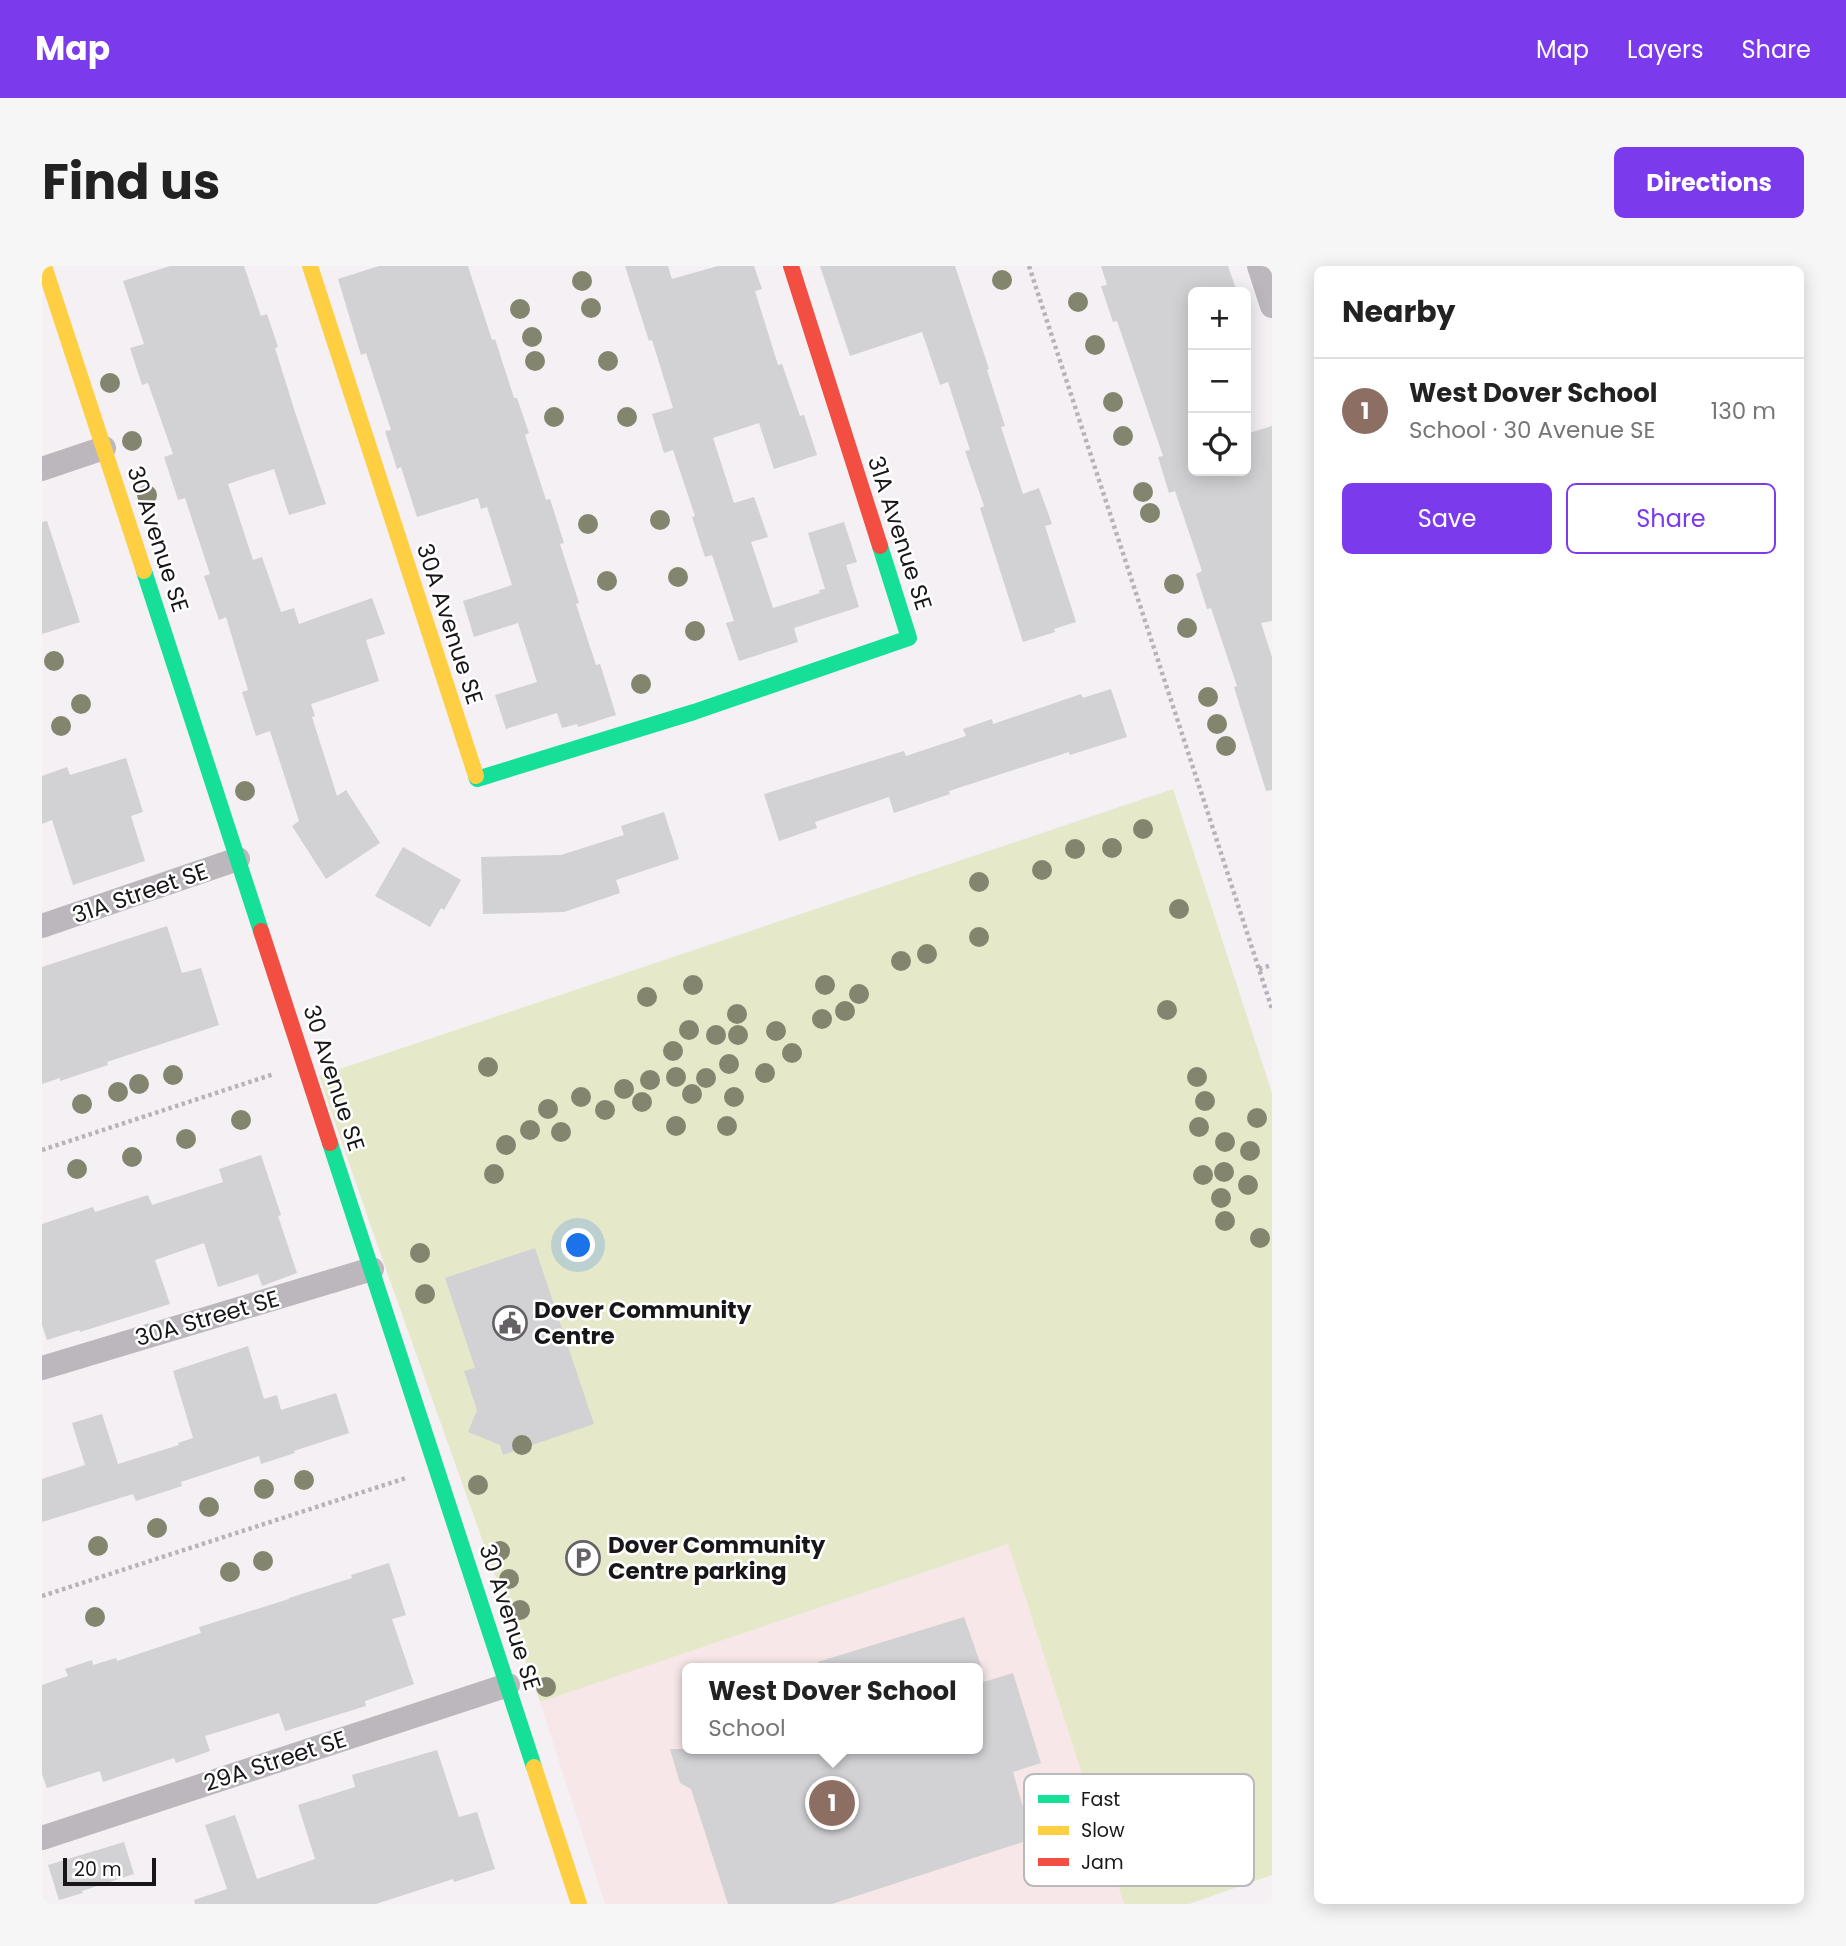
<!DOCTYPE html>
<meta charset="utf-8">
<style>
:root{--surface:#fff;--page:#f6f6f6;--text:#222;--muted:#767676;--line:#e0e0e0;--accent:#7c3aed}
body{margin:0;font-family:Poppins,sans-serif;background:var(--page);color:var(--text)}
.controls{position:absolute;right:21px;top:21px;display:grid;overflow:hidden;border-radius:10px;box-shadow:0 4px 18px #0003}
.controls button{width:63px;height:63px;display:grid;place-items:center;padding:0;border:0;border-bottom:2px solid var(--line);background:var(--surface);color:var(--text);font:35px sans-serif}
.scale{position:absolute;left:21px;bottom:18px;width:93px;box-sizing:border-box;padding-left:7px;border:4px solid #181618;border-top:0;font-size:19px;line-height:24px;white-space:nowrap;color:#181618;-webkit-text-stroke:5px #fff;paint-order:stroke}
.you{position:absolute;left:537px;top:980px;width:24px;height:24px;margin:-18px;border:5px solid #fff;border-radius:50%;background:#1a73e8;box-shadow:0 0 0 10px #1a73e833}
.badge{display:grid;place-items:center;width:46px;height:46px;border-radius:50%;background:var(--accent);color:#fff;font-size:23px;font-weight:700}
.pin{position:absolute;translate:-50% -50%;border:4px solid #fff;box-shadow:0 2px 7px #0006}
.popup{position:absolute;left:640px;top:1397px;width:301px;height:91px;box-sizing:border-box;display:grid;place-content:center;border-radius:10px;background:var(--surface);filter:drop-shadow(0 2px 5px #0005);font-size:23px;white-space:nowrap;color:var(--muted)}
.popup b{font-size:26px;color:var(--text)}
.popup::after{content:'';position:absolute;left:50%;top:100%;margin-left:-14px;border:14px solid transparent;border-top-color:var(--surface)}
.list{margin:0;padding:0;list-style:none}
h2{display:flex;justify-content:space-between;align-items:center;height:91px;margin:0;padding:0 28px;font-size:30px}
h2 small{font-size:23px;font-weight:400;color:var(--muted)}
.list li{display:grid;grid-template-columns:46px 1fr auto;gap:21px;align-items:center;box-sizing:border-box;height:105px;padding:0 28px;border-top:2px solid var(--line)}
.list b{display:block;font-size:26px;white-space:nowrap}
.list p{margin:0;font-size:23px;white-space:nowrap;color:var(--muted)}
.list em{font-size:23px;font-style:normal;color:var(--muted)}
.actions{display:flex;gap:14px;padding:21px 28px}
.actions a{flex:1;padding:16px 0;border:2px solid var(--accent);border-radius:10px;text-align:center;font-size:24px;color:var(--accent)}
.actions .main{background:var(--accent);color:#fff}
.icon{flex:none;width:38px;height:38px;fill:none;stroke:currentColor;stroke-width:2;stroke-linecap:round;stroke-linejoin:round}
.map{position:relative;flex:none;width:1230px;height:1638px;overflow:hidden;border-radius:10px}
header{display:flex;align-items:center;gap:42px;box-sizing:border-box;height:98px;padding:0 35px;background:var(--accent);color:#fff}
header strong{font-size:33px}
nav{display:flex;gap:38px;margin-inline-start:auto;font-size:24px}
.intro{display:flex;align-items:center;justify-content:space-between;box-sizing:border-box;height:168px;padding:0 42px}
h1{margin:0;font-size:49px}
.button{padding:18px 32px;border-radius:10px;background:var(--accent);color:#fff;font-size:24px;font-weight:700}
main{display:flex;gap:42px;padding:0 42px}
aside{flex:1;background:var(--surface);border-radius:10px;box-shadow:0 4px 18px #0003}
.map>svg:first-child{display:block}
.education{fill:#f8e7e8;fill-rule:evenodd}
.green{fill:#e5e9ca}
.building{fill:#d2d1d4}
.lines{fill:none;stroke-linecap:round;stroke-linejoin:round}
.path{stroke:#b8b3b8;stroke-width:4.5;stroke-dasharray:3.5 3.5;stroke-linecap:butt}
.street{stroke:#bcb6bd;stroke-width:24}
.fast{stroke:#16e098;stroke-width:16}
.slow{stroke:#ffcf43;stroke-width:16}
.jam{stroke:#f24e42;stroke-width:16}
.tree{fill:#84856e}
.labels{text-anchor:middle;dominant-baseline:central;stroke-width:5;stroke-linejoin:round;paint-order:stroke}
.street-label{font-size:23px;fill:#181618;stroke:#fff}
.poi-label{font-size:23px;font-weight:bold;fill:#181618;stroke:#fff;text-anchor:start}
.key{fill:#fff;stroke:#bab9ba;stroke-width:2}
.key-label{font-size:19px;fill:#181618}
</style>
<header>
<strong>Map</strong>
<nav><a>Map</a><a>Layers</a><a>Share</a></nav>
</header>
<div class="intro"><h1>Find us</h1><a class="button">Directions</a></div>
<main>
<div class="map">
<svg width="1230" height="1638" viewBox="0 0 1230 1638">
<rect width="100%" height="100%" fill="#f4f0f4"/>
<path class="education" d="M966 1278 1082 1638H563L498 1436ZM645 1402H935V1483H645Z"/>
<path class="green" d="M1131 523 1230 827V1609L1147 1638H1082L966 1278 498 1436 335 978 277 810Z"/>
<path class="building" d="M128 0H202L219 50 225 48 236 81 233 82 253 146 284 238 247 249 232 203 186 218 211 294 220 291 239 346 252 342 257 358 330 332 343 368 324 374 337 415 269 438 273 450 270 451 295 530 304 524 338 577 284 613 250 560 257 555 228 465 214 470 200 426 206 424 184 351 177 354 162 310 168 308 143 232 136 234 122 191 131 188 106 117 100 119 88 82 102 78 81 15Z
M337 0H426L450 74 453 73 472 132H475L487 167 483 169 504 234 508 233 522 277 518 278 537 337 534 338 554 399 558 398 574 449 536 461 535 458 520 462 515 447 464 463 453 429 495 416 476 357 432 371 421 335 470 319 445 241 439 243 436 232 375 251 359 201 355 203 343 165 349 164 324 87 319 89 296 13Z
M583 0H626L630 13 676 0H712L720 23 713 25 736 99 740 98 758 150 762 149 775 189 732 203 717 157 671 172 692 237 712 231 726 271 709 276 731 342 778 327 777 324 783 323 766 267 802 256 815 296 804 299 817 341 752 362 756 376 697 395 684 357 692 355 670 289 663 291 650 251 653 250 631 184 622 187 610 148 631 142 610 74 607 75Z
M778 0H913L947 103 945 104 963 160 959 161 981 228 997 222 1010 258 1003 260 1034 356 1012 363 1013 366 981 376 938 242 942 240 923 185 928 184 906 116 898 119 880 66 808 90Z
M1059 0H1186L1195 26H1151V205H1204V168L1230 160V355L1219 357 1230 391V524L1224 525 1192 421 1195 420 1169 342 1165 343 1154 308 1160 305 1133 225 1127 227 1116 191 1121 190 1075 55 1071 56 1059 20 1065 19Z
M5 255 38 356 0 368V256Z
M1069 423 1085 471 1028 489 1027 486 907 525 908 528 852 547 847 531 773 556 775 562 737 575 722 528 862 485 864 490 924 470 921 463 950 453 951 458 1039 428 1041 432Z
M84 492 101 546 89 550 103 595 31 619 10 554 0 558V510L25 501 28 509Z
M622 546 637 593 574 614 578 627 522 646 441 648 439 591 519 589 582 569 579 560Z
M361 581 419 614 402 644 399 642 388 661 333 630Z
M125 660 140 707 159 702 177 759 65 796 66 799 18 815V812L0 818V701Z
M219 889 239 949 236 950 255 1007 220 1020 216 1008 176 1021 162 977 113 994 128 1038 38 1066 37 1064 5 1074 0 1059V958L51 941 53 946 106 929 110 939 181 916 177 903Z
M493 982 552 1158 461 1189 458 1179 426 1166 435 1144 422 1105 433 1102 403 1012Z
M206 1080 222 1133 235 1129 239 1144 294 1127 307 1167 252 1185 253 1187 219 1198 217 1190 139 1216 140 1220 94 1235 91 1228 0 1256V1213L43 1199 30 1157 60 1148 76 1198 137 1179 136 1177 151 1172 131 1105Z
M347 1297 364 1349 350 1353 372 1418 323 1435 324 1440 243 1465 237 1447 163 1470 168 1485 134 1497 132 1492 61 1516 58 1505 5 1522 0 1508V1419L26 1410 23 1403 50 1394 51 1399 74 1392 75 1395 159 1367 157 1361 247 1333V1332L310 1312 309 1309Z
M922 1351 940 1402H777L776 1396Z
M971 1407 999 1497 971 1506 990 1573 790 1638H686L649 1523 638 1517 628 1483H935V1418Z
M395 1484 417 1551 435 1546 453 1603 412 1616 411 1613 334 1638H153L152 1634 185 1623 163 1559 193 1549 215 1613 273 1593 256 1539 313 1521 310 1509Z
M82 1576 92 1608 40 1625 41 1627 17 1634 6 1599Z"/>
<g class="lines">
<path class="path" d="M987 0 1230 743
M1217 703 1230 699
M0 884 232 808
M0 1330 364 1212"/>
<path class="street" d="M1217 0 1230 40
M0 203 62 182
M0 660 196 593
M0 1102 330 1003
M0 1572 466 1419"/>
<path class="fast" d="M102 305 219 665
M434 510 435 513 652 446 867 372 838 280
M288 877 492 1501"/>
<path class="slow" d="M2 0 102 305
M268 0 434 510
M492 1501 537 1638"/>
<path class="jam" d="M749 0 838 280
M219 665 288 877"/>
</g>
<g class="tree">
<circle cx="960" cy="14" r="10"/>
<circle cx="540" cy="15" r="10"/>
<circle cx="1036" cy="36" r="10"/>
<circle cx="549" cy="42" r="10"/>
<circle cx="478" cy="43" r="10"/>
<circle cx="490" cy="71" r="10"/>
<circle cx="1053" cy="79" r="10"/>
<circle cx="493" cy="95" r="10"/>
<circle cx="566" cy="95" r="10"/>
<circle cx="68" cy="117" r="10"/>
<circle cx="1071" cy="136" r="10"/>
<circle cx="512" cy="151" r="10"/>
<circle cx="585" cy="151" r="10"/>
<circle cx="1081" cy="170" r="10"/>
<circle cx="90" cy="175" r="10"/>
<circle cx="1101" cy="226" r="10"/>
<circle cx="105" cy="229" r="10"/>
<circle cx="1108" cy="247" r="10"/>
<circle cx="618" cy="254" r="10"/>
<circle cx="546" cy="258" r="10"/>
<circle cx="636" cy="311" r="10"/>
<circle cx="565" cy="315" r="10"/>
<circle cx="1132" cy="318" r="10"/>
<circle cx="1145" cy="362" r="10"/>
<circle cx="653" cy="365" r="10"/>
<circle cx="12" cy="395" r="10"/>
<circle cx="599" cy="418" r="10"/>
<circle cx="1166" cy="431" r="10"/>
<circle cx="39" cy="438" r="10"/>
<circle cx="1175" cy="458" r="10"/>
<circle cx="19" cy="460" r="10"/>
<circle cx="1184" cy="480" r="10"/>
<circle cx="203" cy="525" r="10"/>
<circle cx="1101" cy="563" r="10"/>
<circle cx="1070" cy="582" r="10"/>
<circle cx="1033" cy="583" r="10"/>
<circle cx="1000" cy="604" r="10"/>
<circle cx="937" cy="616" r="10"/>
<circle cx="1137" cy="643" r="10"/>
<circle cx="937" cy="671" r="10"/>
<circle cx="885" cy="688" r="10"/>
<circle cx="859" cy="695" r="10"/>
<circle cx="651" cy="719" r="10"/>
<circle cx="783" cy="719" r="10"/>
<circle cx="817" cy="728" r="10"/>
<circle cx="605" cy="731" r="10"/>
<circle cx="1125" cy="744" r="10"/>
<circle cx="803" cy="745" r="10"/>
<circle cx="695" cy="748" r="10"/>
<circle cx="780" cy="753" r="10"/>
<circle cx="647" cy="764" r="10"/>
<circle cx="734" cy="765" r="10"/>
<circle cx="674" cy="769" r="10"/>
<circle cx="696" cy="769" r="10"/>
<circle cx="631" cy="785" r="10"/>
<circle cx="750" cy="787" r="10"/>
<circle cx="687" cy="798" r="10"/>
<circle cx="446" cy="801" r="10"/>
<circle cx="723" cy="807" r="10"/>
<circle cx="131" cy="809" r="10"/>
<circle cx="634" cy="811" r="10"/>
<circle cx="1155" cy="811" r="10"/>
<circle cx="664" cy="812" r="10"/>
<circle cx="608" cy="814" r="10"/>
<circle cx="97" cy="818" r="10"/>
<circle cx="582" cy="823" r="10"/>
<circle cx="76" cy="826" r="10"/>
<circle cx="650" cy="828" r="10"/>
<circle cx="539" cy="831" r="10"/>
<circle cx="692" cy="831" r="10"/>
<circle cx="1163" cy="835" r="10"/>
<circle cx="600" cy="836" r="10"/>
<circle cx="40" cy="838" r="10"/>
<circle cx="506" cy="843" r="10"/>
<circle cx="563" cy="844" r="10"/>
<circle cx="1215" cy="852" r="10"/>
<circle cx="199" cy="854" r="10"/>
<circle cx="634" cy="860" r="10"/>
<circle cx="685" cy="860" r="10"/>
<circle cx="1157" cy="861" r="10"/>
<circle cx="488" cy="864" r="10"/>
<circle cx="519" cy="866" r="10"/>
<circle cx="144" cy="873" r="10"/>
<circle cx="1183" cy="876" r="10"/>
<circle cx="464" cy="879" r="10"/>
<circle cx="1208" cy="885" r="10"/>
<circle cx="90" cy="891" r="10"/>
<circle cx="35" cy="903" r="10"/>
<circle cx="1182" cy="906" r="10"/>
<circle cx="452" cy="908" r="10"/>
<circle cx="1161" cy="909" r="10"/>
<circle cx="1206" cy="919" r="10"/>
<circle cx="1179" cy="932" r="10"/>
<circle cx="1183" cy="955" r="10"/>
<circle cx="1218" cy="972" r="10"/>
<circle cx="378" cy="987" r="10"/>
<circle cx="383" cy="1028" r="10"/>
<circle cx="480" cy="1179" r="10"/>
<circle cx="262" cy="1214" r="10"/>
<circle cx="436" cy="1219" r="10"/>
<circle cx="222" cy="1223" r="10"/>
<circle cx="167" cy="1241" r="10"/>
<circle cx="115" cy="1262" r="10"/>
<circle cx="56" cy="1280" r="10"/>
<circle cx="458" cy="1285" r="10"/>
<circle cx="221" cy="1295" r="10"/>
<circle cx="188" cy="1306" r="10"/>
<circle cx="467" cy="1313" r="10"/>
<circle cx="478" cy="1344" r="10"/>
<circle cx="53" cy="1351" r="10"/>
<circle cx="504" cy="1421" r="10"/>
</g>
<defs>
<g id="civic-ring" transform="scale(1.75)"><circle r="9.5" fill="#fff" stroke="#656265" stroke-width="1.5"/><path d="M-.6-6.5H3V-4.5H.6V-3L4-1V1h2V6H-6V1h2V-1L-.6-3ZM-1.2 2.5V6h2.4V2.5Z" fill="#656265"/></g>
<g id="parking-ring" transform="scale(1.75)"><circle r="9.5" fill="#fff" stroke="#656265" stroke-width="1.5"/><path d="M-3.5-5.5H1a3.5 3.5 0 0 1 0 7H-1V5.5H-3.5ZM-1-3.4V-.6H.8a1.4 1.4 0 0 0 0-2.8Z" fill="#656265"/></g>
</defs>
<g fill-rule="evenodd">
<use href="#civic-ring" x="468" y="1057"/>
<use href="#parking-ring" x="541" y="1292"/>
</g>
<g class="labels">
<g class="street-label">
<text transform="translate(858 267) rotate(72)">31A Avenue SE</text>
<text transform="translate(116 273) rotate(72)">30 Avenue SE</text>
<text transform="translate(408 358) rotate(72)">30A Avenue SE</text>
<text transform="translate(98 627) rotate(-19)">31A Street SE</text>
<text transform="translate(292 812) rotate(72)">30 Avenue SE</text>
<text transform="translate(165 1052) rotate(-16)">30A Street SE</text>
<text transform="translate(468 1351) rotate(72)">30 Avenue SE</text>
<text transform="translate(233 1495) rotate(-18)">29A Street SE</text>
</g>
<g class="poi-label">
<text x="492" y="1044">Dover Community<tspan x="492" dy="26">Centre</tspan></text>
<text x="566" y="1279">Dover Community<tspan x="566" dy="26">Centre parking</tspan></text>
</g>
</g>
<rect x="982" y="1508" width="230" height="112" rx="10" class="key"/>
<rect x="996" y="1529" width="31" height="8" fill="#16e098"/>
<rect x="996" y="1560" width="31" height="9" fill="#ffcf43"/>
<rect x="996" y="1592" width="31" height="8" fill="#f24e42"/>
<g class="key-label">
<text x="1039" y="1540">Fast</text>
<text x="1039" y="1571">Slow</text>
<text x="1039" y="1603">Jam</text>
</g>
</svg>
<div class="controls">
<button>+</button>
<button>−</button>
<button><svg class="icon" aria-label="locate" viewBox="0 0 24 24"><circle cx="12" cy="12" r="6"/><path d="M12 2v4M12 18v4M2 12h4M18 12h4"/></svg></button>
</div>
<div class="scale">20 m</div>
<div class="you"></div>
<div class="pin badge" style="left:790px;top:1537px;background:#8d6e63">1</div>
<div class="popup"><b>West Dover School</b>School</div>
</div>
<aside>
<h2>Nearby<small></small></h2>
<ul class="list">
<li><span class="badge" style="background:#8d6e63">1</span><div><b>West Dover School</b><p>School · 30 Avenue SE</p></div><em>130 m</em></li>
</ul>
<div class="actions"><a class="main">Save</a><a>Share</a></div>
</aside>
</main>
